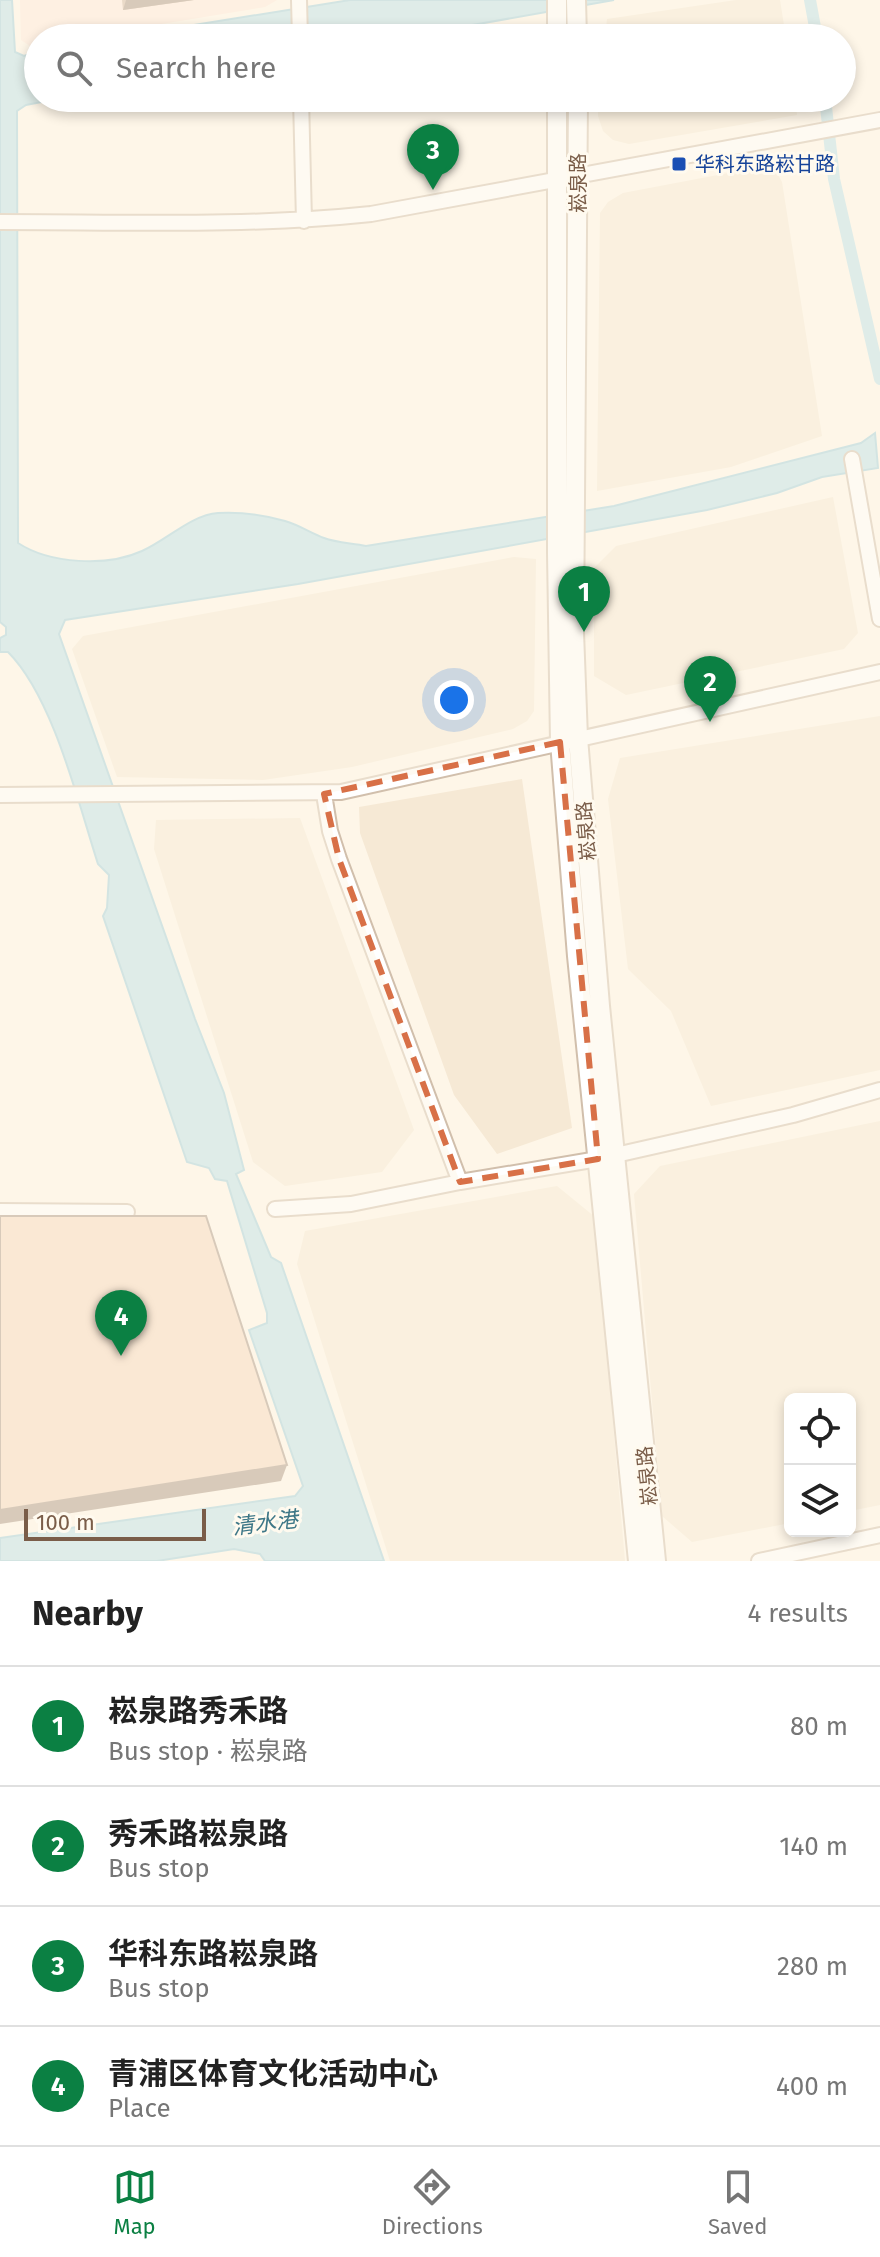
<!DOCTYPE html>
<meta charset="utf-8">
<style>
:root{--surface:#fff;--page:#f6f6f6;--text:#222;--muted:#767676;--line:#e0e0e0;--accent:#0b8043}
body{margin:0;font-family:"Fira Sans","Noto Sans SC",sans-serif;background:var(--page);color:var(--text)}
.controls{position:absolute;right:24px;bottom:24px;display:grid;overflow:hidden;border-radius:12px;box-shadow:0 4px 12px #0003}
.controls button{width:72px;height:72px;display:grid;place-items:center;padding:0;border:0;border-bottom:2px solid var(--line);background:var(--surface);color:var(--text);font:40px sans-serif}
.scale{position:absolute;left:24px;bottom:20px;width:182px;box-sizing:border-box;padding-left:8px;border:4px solid #7a5d49;border-top:0;font-size:22px;line-height:28px;white-space:nowrap;color:#7a5d49;-webkit-text-stroke:6px #fffaef;paint-order:stroke}
.you{position:absolute;left:454px;top:700px;width:28px;height:28px;margin:-20px;border:6px solid #fff;border-radius:50%;background:#1a73e8;box-shadow:0 0 0 12px #1a73e833}
.badge{display:grid;place-items:center;width:52px;height:52px;border-radius:50%;background:var(--accent);color:#fff;font-size:26px;font-weight:700}
.pin{position:absolute;translate:-50% -66px;filter:drop-shadow(0 2px 4px #0008)}
.pin::after{content:'';position:absolute;top:42px;width:28px;height:24px;background:inherit;clip-path:polygon(0 0,100% 0,50% 100%)}
.list{margin:0;padding:0;list-style:none}
h2{display:flex;justify-content:space-between;align-items:center;height:104px;margin:0;padding:0 32px;font-size:34px}
h2 small{font-size:26px;font-weight:400;color:var(--muted)}
.list li{display:grid;grid-template-columns:52px 1fr auto;gap:24px;align-items:center;box-sizing:border-box;height:120px;padding:0 32px;border-top:2px solid var(--line)}
.list b{display:block;font-size:30px;white-space:nowrap}
.list p{margin:0;font-size:26px;white-space:nowrap;color:var(--muted)}
.list em{font-size:26px;font-style:normal;color:var(--muted)}
.icon{flex:none;width:44px;height:44px;fill:none;stroke:currentColor;stroke-width:2;stroke-linecap:round;stroke-linejoin:round}
.map{position:relative;flex:none;width:880px;height:1561px;overflow:hidden}
.search{position:absolute;background:var(--surface);box-shadow:0 4px 12px #0003;left:24px;right:24px;top:24px;height:88px;display:flex;align-items:center;gap:20px;box-sizing:border-box;padding:0 28px;border-radius:44px;color:var(--muted);font-size:30px}
.sheet{height:584px;background:var(--surface)}
nav{display:flex;justify-content:space-around;align-items:center;box-sizing:border-box;height:112px;border-top:2px solid var(--line);background:var(--surface);font-size:22px;color:var(--muted)}
nav a{display:grid;justify-items:center;gap:4px}
nav .on{color:var(--accent)}
.map>svg:first-child{display:block}
.residential{fill:#f6e9d5}
.commercial{fill:#ffe8db}
.water{fill:#bae0e9;stroke:#a0cfdc;stroke-width:2}
.lines{fill:none;stroke-linecap:round;stroke-linejoin:round}
.canal{stroke:#bae0e9;stroke-width:12}
.minor-casing{stroke:#d1bfac;stroke-width:18}
.tertiary-casing{stroke:#d1bfac;stroke-width:22}
.minor{stroke:#fff;stroke-width:14}
.tertiary{stroke:#fff;stroke-width:18}
.wall{fill:#d3b9a3}
.shaded-wall{fill:#ac9684}
.building{fill:#f5d7bd;stroke:#ac9684;stroke-width:2}
.marked{fill:none;stroke:#d87047;stroke-width:6;stroke-dasharray:16 10;stroke-linejoin:round}
.transit-dot{fill:#1a4fb4;stroke:#fffaef;stroke-width:3}
.labels{text-anchor:middle;dominant-baseline:central;stroke-width:6;stroke-linejoin:round;paint-order:stroke}
.transit-label{font-size:20px;fill:#164399;stroke:#fffaef;text-anchor:start}
.street-label{font-size:20px;fill:#7a5d49;stroke:#fffaef}
.water-label{font-size:22px;font-style:italic;fill:#3e7787;stroke:#fffaef}
</style>
<div class="map">
<svg width="880" height="1561" viewBox="0 0 880 1561">
<rect width="100%" height="100%" fill="#fef6e8"/>
<path class="residential" d="M736 0H780L786 38H605L607 19Z
M598 98H795L797 115 629 144 613 140 603 131 598 116Z
M760 167 777 173 782 182 822 436 731 467 597 491 600 213 608 202 623 193Z
M833 497 858 633 844 649 626 695 594 676V568L616 546Z
M514 557 536 559 534 711 527 721 513 729 352 767 263 780 117 777 72 649 83 636Z
M880 716V1070L711 1106 671 1011 628 969 608 799 620 758Z
M522 779 572 1128 497 1154 454 1095 360 833 359 807Z
M300 818 414 1130 382 1172 285 1186 253 1162 154 849 156 820Z
M880 1121V1505L850 1511V1399H790V1523L692 1542 662 1516 634 1194 660 1166Z
M557 1186 595 1217 625 1561H390L297 1264 305 1231Z"/>
<path class="commercial" d="M20 0H277L265 7 76 38H38V44L30 46 21 40Z"/>
<path class="water" d="M0 0H12L15 52 24 56 38 51V98H62L26 105 17 111 18 543C50 564 107 567 142 551 167 540 191 515 218 513 239 512 265 515 285 521 299 525 311 533 324 538 337 543 353 543 366 546L614 506 861 443 875 433 878 468 822 477 777 493 707 510 298 584 65 620 59 634 195 1019 224 1093 244 1170 236 1174 271 1257 281 1263 384 1561H265L260 1554 234 1549 157 1561H0V1538L295 1496 303 1486 249 1330 267 1323V1313L227 1181 215 1179 209 1168 187 1162 103 916 107 908 109 875 98 864C78 802 53 697 8 652H0V638L6 635V627L0 622Z
M350 0H614L399 38H113Z"/>
<g class="lines">
<path class="canal" d="M810 0 817 38
M825 98 834 179 880 379"/>
<g class="minor-casing">
<path id="minor" d="M299 0 300 38
M301 98 304 221
M0 222C124 222 247 227 371 214L880 120
M852 459 880 619
M324 794 330 831 339 859 460 1182
M0 795 341 792 880 672
M275 1209 351 1204 460 1182 598 1159 793 1115 880 1090
M0 1211 127 1212
M759 1561 880 1535"/>
</g>
<g class="tertiary-casing">
<path id="tertiary" d="M557 0V38
M576 0 577 38
M557 98V553L560 742 577 956 638 1561
M578 98 574 632 578 738 600 1006 656 1561"/>
</g>
<use href="#minor" class="minor"/>
<use href="#tertiary" class="tertiary"/>
</g>
<path class="wall" d="M122 0H194L123 10Z"/>
<path class="shaded-wall" d="M126 0H194L123 10Z
M287 1465 281 1481 0 1524V1510Z"/>
<path class="building" d="M0 1216H206L287 1465 0 1510Z"/>
<path d="M0 0H880V1561H0ZM560 742 598 1159 460 1182 339 859 324 794Z" fill="#fef6e8" fill-opacity=".55" fill-rule="evenodd"/>
<path class="marked" d="M560 742 598 1159 460 1182 339 859 324 794Z"/>
<rect class="transit-dot" x="671" y="156" width="16" height="16" rx="4"/>
<g class="labels">
<g class="transit-label">
<text x="695" y="164">华科东路崧甘路</text>
</g>
<g class="street-label">
<text transform="translate(578 183) rotate(-90)">崧泉路</text>
<text transform="translate(586 831) rotate(-95)">崧泉路</text>
<text transform="translate(647 1476) rotate(-96)">崧泉路</text>
</g>
<g class="water-label">
<text transform="translate(265 1523) rotate(-7)">清水港</text>
</g>
</g>
</svg>
<div class="controls">
<button><svg class="icon" aria-label="locate" viewBox="0 0 24 24"><circle cx="12" cy="12" r="6"/><path d="M12 2v4M12 18v4M2 12h4M18 12h4"/></svg></button>
<button><svg class="icon" aria-label="layers" viewBox="0 0 24 24"><path d="M12 4l9 5-9 5-9-5zM3 14l9 5 9-5"/></svg></button>
</div>
<div class="scale">100 m</div>
<div class="you"></div>
<div class="pin badge" style="left:584px;top:632px">1</div>
<div class="pin badge" style="left:710px;top:722px">2</div>
<div class="pin badge" style="left:433px;top:190px">3</div>
<div class="pin badge" style="left:121px;top:1356px">4</div>
<div class="search"><svg class="icon" aria-label="search" viewBox="0 0 24 24"><circle cx="10" cy="10" r="6"/><path d="M15 15l6 6"/></svg>Search here</div>
</div>
<section class="sheet">
<h2>Nearby<small>4 results</small></h2>
<ul class="list">
<li><span class="badge">1</span><div><b>崧泉路秀禾路</b><p>Bus stop · 崧泉路</p></div><em>80 m</em></li>
<li><span class="badge">2</span><div><b>秀禾路崧泉路</b><p>Bus stop</p></div><em>140 m</em></li>
<li><span class="badge">3</span><div><b>华科东路崧泉路</b><p>Bus stop</p></div><em>280 m</em></li>
<li><span class="badge">4</span><div><b>青浦区体育文化活动中心</b><p>Place</p></div><em>400 m</em></li>
</ul>
</section>
<nav>
<a class="on"><svg class="icon" aria-label="map" viewBox="0 0 24 24"><path d="M3 6l6-2 6 2 6-2v14l-6 2-6-2-6 2zM9 4v14M15 6v14"/></svg>Map</a>
<a><svg class="icon" aria-label="directions" viewBox="0 0 24 24"><path d="M12 3l9 9-9 9-9-9zM9 14v-3h6M13 9l2 2-2 2"/></svg>Directions</a>
<a><svg class="icon" aria-label="saved" viewBox="0 0 24 24"><path d="M7 4h10v16l-5-4-5 4z"/></svg>Saved</a>
</nav>
